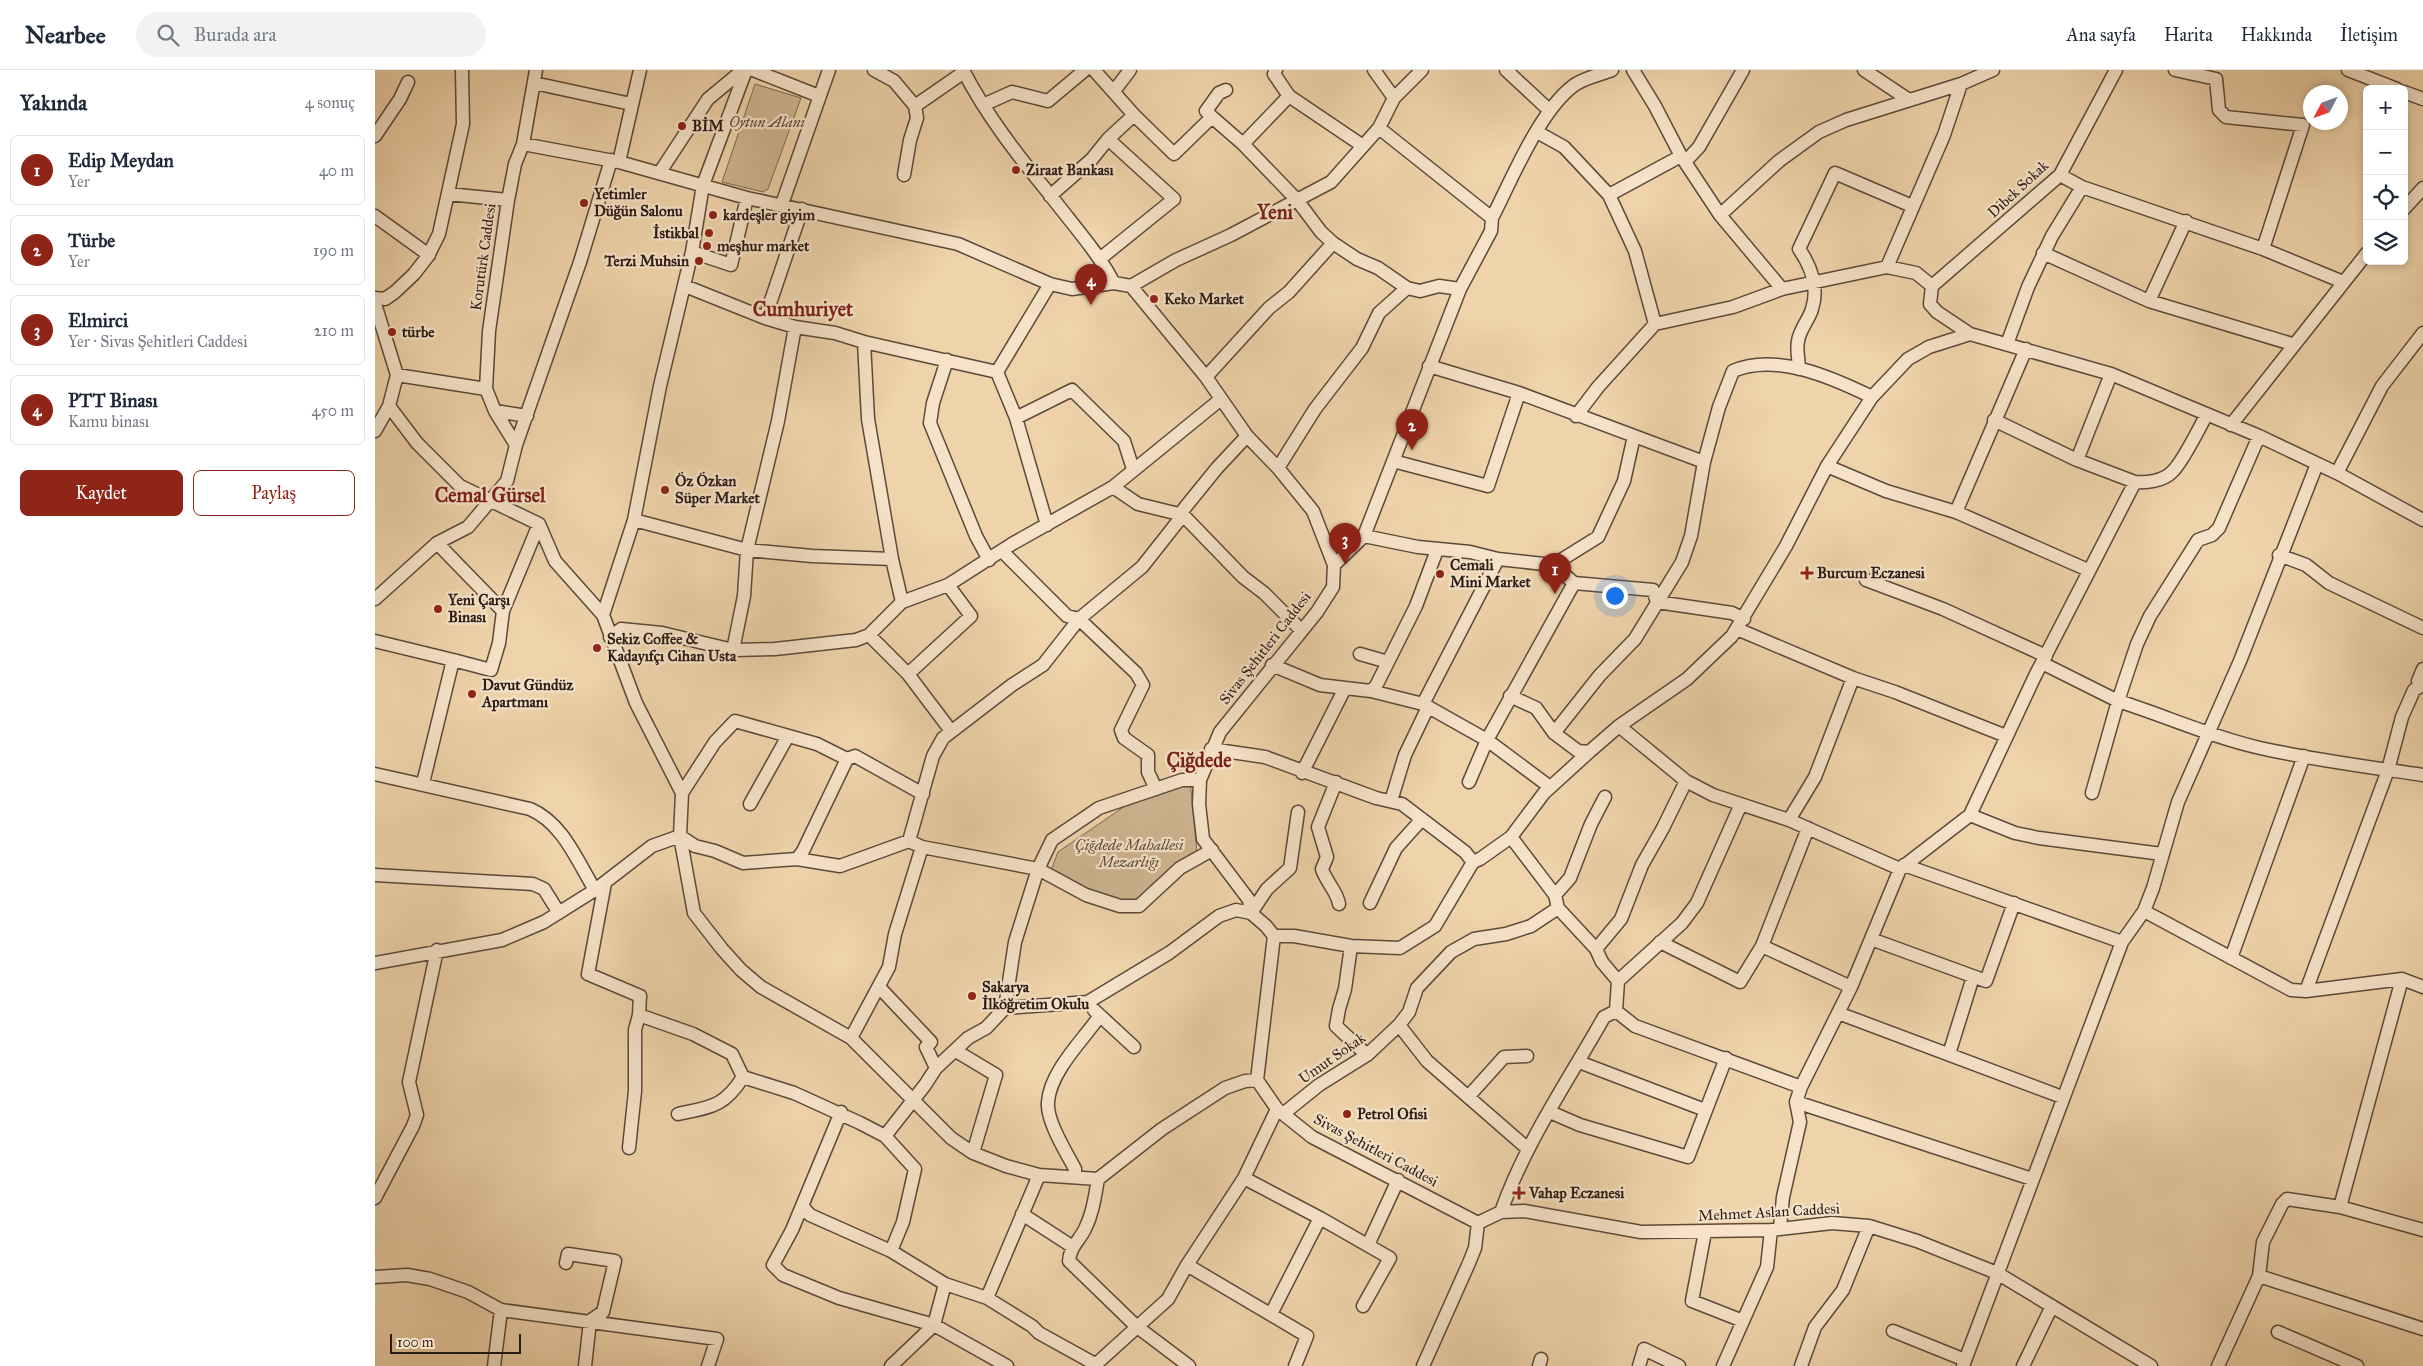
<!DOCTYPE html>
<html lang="tr">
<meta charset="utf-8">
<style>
:root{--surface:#fff;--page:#f2f2f3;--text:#1f2937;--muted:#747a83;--line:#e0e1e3;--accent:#8f2418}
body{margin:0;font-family:"IM FELL Great Primer",serif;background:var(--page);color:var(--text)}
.controls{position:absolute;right:15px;top:15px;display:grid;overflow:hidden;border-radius:8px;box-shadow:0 2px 8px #0003}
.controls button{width:45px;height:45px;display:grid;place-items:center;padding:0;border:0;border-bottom:1px solid var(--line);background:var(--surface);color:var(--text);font:25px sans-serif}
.compass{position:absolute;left:1928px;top:15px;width:45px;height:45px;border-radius:50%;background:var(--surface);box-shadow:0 2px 8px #0003;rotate:229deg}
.scale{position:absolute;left:15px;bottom:12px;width:131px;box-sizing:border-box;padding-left:5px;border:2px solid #2b1b15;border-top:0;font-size:14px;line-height:18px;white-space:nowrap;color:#2b1b15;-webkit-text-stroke:4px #f5e2c8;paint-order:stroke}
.you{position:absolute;left:1239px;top:525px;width:18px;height:18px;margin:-12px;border:4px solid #fff;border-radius:50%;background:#1a73e8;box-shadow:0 0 0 8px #1a73e833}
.badge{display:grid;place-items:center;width:32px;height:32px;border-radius:50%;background:var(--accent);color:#fff;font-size:16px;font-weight:700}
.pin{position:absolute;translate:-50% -41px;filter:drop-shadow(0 1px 2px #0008)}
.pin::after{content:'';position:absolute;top:26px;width:18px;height:15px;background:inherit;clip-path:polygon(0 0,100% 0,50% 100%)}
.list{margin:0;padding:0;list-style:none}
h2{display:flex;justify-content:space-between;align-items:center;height:65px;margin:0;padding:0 20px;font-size:21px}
h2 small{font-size:16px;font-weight:400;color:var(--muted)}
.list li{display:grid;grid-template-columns:32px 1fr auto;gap:15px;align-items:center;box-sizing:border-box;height:70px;margin:0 10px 10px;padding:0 10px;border:1px solid var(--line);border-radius:8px}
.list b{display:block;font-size:19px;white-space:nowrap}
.list p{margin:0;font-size:16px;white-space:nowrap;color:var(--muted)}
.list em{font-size:16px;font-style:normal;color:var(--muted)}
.actions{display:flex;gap:10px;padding:15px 20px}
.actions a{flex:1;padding:11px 0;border:1px solid var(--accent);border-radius:8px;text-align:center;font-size:18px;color:var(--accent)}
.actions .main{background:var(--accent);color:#fff}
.icon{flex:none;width:28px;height:28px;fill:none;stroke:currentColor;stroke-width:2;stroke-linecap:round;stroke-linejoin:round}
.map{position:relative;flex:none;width:2048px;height:1296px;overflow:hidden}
header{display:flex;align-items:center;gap:30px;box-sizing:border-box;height:70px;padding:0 25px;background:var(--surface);border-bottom:1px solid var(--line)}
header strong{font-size:24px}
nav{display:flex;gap:28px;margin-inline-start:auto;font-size:18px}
.search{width:350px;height:45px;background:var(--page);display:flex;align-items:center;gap:12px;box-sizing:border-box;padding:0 18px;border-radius:28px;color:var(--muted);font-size:19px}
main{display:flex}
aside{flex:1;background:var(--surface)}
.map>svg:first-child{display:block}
.green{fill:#ceb491;stroke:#7c6853}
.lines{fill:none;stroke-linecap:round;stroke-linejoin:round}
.minor-casing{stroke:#5c493a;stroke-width:15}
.minor{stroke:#f5e2c8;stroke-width:12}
.poi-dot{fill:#8f2418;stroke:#f5e2c8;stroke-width:2}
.labels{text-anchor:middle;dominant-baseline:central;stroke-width:4.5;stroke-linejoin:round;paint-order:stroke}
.park-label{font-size:15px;font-style:italic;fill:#5c493a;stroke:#f5e2c8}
.poi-label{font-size:15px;font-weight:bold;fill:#2b1b15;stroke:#f5e2c8;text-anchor:start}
.street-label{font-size:15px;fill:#2b1b15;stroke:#f5e2c8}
.district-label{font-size:20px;font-weight:bold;fill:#7a1f14;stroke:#f5e2c8}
</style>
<header>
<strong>Nearbee</strong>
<div class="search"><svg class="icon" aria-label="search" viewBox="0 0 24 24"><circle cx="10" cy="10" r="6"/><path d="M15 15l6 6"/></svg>Burada ara</div>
<nav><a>Ana sayfa</a><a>Harita</a><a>Hakkında</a><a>İletişim</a></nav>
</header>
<main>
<aside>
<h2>Yakında<small>4 sonuç</small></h2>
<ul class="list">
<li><span class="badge">1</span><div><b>Edip Meydan</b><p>Yer</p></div><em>40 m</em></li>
<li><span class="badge">2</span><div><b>Türbe</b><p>Yer</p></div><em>190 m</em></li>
<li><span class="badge">3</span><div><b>Elmirci</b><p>Yer · Sivas Şehitleri Caddesi</p></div><em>210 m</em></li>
<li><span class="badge">4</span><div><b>PTT Binası</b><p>Kamu binası</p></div><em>450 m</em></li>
</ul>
<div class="actions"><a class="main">Kaydet</a><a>Paylaş</a></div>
</aside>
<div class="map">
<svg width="2048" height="1296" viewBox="0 0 2048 1296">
<rect width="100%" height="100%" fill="#efd3aa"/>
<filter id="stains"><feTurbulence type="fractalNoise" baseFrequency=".004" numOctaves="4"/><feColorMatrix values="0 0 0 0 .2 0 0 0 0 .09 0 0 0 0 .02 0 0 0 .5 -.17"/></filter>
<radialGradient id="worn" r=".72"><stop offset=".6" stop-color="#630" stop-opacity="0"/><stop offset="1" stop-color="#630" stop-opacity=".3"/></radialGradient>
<path class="green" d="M380 14 426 28 393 119 388 122 347 112Z
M815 710 823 793 763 831C731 833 705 811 675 803L683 782 750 736Z"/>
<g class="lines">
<g class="minor-casing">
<path id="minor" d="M378 0 444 26
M499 0 519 11 540 36 542 48 535 70 529 105
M588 0C611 45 644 87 676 126 698 155 722 181 739 213L756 216 831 307 872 366 903 398 938 441 959 495 958 517 942 542 845 662 825 710 824 734 828 769 874 830 876 843 891 856 899 866 882 1010 902 1039 937 1067 1103 1153
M719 0 759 45 799 84 837 47 868 74 922 130 946 162 958 173 982 189 1003 198 1032 218 1045 221 1064 216 1085 219
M901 0 899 4 914 26 988 76
M999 0 1019 28
M1131 0 1175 41
M1258 0 1280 36 1306 86 1345 145 1407 219
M1489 0 1534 30
M1800 0 1841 9 1844 40 1851 47 1928 55 1888 179
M1973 0 2022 19
M159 13 256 34
M739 21 755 0
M2029 22 2048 29
M608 35 637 22 673 31 710 0
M540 36 589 2
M837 47 831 41 844 23 851 20
M1004 58 1117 148
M1162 62 1189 77 1234 125 1260 181 1280 254
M0 66 25 29 33 12
M148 74 244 92 372 128 583 174 675 214 697 219 739 213
M868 74 914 26
M244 92 265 0
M1310 92 1324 77 1368 0
M285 102 333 29 368 0
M1685 105 1707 117 1888 179 1968 212
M73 124 133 130
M1234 125 1306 86
M675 126 717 89 733 69 759 45
M407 134 454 0
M2029 139 2048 118
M1345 145 1404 91 1444 62 1471 50 1586 14 1618 0
M0 146 54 185
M1811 151 1774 231 1917 274
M317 182 356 195 372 128
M1668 183 1774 231
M726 188 799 129 733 69
M1512 197 1569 65 1586 14
M310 216 390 248 420 257 460 263 489 272 622 302
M756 216 801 190 856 165 956 112 1004 58 1019 28 1047 0
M1557 216 1685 105 1741 0
M0 228 10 229 20 222 39 204 53 186 64 164 88 54 87 0
M0 234 22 305 14 336 42 373 85 416 164 454 180 491 228 545 261 633 307 723 305 766 319 843 347 879 366 900 386 917 476 968 576 1068 598 1083 631 1096 664 1105 723 1109 787 1059 850 1018 870 1011 882 1010
M390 248 427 139
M489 272 493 349 517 489 527 532
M1632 274 1653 217 1677 166 1707 117
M572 290 558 333 555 353 601 466 614 490
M1054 296 1144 323 1329 392
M1424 299C1424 290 1421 280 1423 271 1425 258 1434 250 1437 239 1444 218 1436 196 1424 179L1460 103 1537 136
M22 305 111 319
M831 307 894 238 914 222 958 173
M120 341 152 346
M1201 346 1223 317 1280 254 1358 237 1407 219 1512 197 1541 203 1557 216 1555 234 1562 242 1595 264
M641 348 697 320 749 371 758 399
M1619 350 1702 390 1760 412
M1856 355 1992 183
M0 361 14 336
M1884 366 1844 458 1837 465 1823 470 1775 546 1762 574 1743 631C1791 646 1836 667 1885 678 1939 690 1994 697 2048 705
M141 375 120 341 111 319 114 261 133 130 140 94 148 74 161 0
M1702 390 1736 304
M1018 391 1113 416 1144 323
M1452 396 1511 421 1581 442 1713 500
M903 398 940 339 987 278 1004 243 1032 218
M1962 403 2007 316 2048 263
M738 417 763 434 808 445 868 507 889 523 926 560
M1581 442 1651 279
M259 450 372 480 437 486 517 489
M672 455 641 348 622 302 675 214
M989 466 1085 219 1116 161 1117 148C1137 109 1164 42 1198 16 1208 8 1225 5 1237 0
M62 473 128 541
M627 481 692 546 704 549 761 603 768 615 746 660 749 668 773 685V702L781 719
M1904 485 1931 495 1954 513 2048 558
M959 495 989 466 1043 477 1095 482 1123 489 1178 495 1199 513 1278 520 1282 532 1357 543 1369 549
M1178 495 1223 467 1249 411 1259 366
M1491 510 1568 539 1671 586
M0 529 62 473 93 457 132 411 141 375 205 192 236 90
M228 545 259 450 285 316 317 182 328 115 371 0
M1362 559 1478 608 1520 622 1631 666
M494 565 533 604 576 661
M235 567 246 559 287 563 358 580 400 579 481 570 494 565 527 532 573 515 637 474 738 417 846 329
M0 571 78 590
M358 580 369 526 372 480 403 351 420 257
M985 584 1013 592
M1667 593 1743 631 1717 723
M897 595 945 615 970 618
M533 604 596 546 573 515
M2045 616 2043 611 2048 599
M996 621 1001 616 1041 536 1062 480
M1135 626 1161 638 1179 663 1203 681 1214 682
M1048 634 1123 489
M1244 656 1311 711 1338 725 1414 750 1525 799
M1179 663 1225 605 1260 569 1307 492 1316 466 1329 392 1344 337 1358 301C1401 282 1458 308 1497 327
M836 679 890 687 1001 728 1027 734 1090 782 1098 792
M472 689 480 686 548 724
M927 703 970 618 996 621 1048 634 1112 670 1199 513
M0 704 155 739C188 753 202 791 220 820
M961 712 943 757 952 787 947 799C951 812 962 821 964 834
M1094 712 1112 670 1175 717
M48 713 78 590 116 600 124 573 128 541 164 454
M307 723 340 672 360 651 442 674 472 689 428 781 422 789
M1016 731 1030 685 1053 637
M375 734 413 666
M1595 745 1640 763 1664 768 1787 784
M1414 750 1440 707 1478 608
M1136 767 1180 825 1183 838 1221 879 1227 892 1243 911
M534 771 558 686 568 668 637 615 668 595 704 549 767 497 808 445V440L842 398 872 366
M1529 795 1747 872
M0 805 158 814 169 819 184 843
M230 813 213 904 265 926 264 945 318 964 357 984 368 1007 419 1023 485 1053 510 1066 540 1099 528 1152 516 1181 570 1214 612 1228 657 1256 664 1263 720 1294
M1180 825 1195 808 1216 754 1230 727
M995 833 1021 778 1047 749
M1769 841 1916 920 1931 921 2027 909 2048 917
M899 866H919L976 876 1025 878 1060 856 1098 792 1105 789 1136 767 1169 723 1214 682 1244 656 1312 609 1357 566 1411 476 1452 396 1497 327 1533 289 1554 277 1595 264 1736 304 1884 366 1964 404 2048 450
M1496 869 1611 911 1639 833
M1285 872 1365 912 1387 876 1433 758
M976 876 970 919 964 939 961 956 992 985
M1387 876 1476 917
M1221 879 1246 849 1267 795 1288 758 1311 711
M1856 888 1929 686
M0 893 127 870 169 852 220 820 277 776 305 766 320 776 340 781 368 793 422 789 465 796 534 771 547 777 663 799 711 825 745 836H764L805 798 837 780
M504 917 556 972 551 977 561 998
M1931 921 2013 700 2027 647 2039 620 2048 615
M630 938 640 872 663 799 677 770 724 738 807 710H825
M719 940 759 977
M1241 941 1260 956 1426 1017
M1463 943 1687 1027
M1024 955 1052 991 1153 1079
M476 968 514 897 520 864 547 777
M581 981 621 1005 598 1083
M1574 984 1598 907
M1204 992 1330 1040
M1093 1027 1129 987 1152 986
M1421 1032 1657 1109
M466 1042 417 1160 398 1195 408 1205 464 1228 559 1255 632 1296
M1175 1042 1205 1055 1313 1087 1351 988
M303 1044C336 1037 349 1037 368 1007
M908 1044 944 1015 992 985 1024 955 1034 942 1042 918 1076 882 1099 869 1131 864 1156 856 1183 838
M510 1066 550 1015 561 998 593 968 611 958 630 938 713 932 794 883 844 846 861 840 876 843 892 819 915 798 923 742
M254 1078 260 1021V960L264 945
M700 1107V1099C691 1082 671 1050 673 1032 675 1002 707 971 724 947
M869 1108 945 1148 1015 1188 988 1236
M723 1109C720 1126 718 1143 710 1159 704 1171 695 1177 694 1191L761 1256 814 1296
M0 1128 38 1056 42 1045 34 1012 62 880
M427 1136 435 1145 516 1181
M1965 1137 2027 909
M1126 1142C1150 1073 1193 1011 1229 947L1241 941 1243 911 1307 853 1322 833 1366 734
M647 1144 698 1177
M1103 1153 1126 1142 1149 1141 1266 1162 1396 1160 1457 1153 1494 1156 1542 1171 1622 1203 1776 1296
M1405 1157 1408 1127 1425 1052 1421 1032 1426 1017 1476 917 1525 799 1595 745 1660 606 1760 412C1772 413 1788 411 1797 402 1808 392 1824 358 1832 344
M1330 1162 1317 1231 1368 1251
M993 1175 1023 1110
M191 1193 193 1184 240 1191 228 1242 215 1251
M812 1195 932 1266 920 1296
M1884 1206 2048 1259
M0 1207 32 1205 55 1209 93 1222 126 1240 342 1269 333 1296
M612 1228 664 1105
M896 1244 945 1148
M1518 1261 1590 1290
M1903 1262 1982 1296
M119 1296 126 1240
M210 1296 215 1251
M516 1296 559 1255 570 1214
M719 1296 793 1229 812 1195 869 1108 902 1039
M1048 1296 1094 1193 1100 1178 1103 1153
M1164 1296 1166 1289
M1264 1296 1269 1279 1304 1296
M1348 1296 1392 1197 1396 1160
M1426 1296 1440 1257 1468 1220 1494 1156
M1588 1296 1747 872 1769 841 1778 818 1803 732 1865 591 1942 394
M1648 1296 1677 1236
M1843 1296 1884 1206 1888 1172 1907 1134 1912 1129 1965 1137 2048 1160"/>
</g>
<use href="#minor" class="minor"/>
</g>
<g class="poi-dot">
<circle cx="307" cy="56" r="5"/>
<circle cx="641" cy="100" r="5"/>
<circle cx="209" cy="133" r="5"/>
<circle cx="338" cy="145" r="5"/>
<circle cx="334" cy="163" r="5"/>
<circle cx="332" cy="176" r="5"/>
<circle cx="324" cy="191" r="5"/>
<circle cx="779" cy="229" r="5"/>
<circle cx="17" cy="262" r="5"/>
<circle cx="290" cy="420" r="5"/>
<path d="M1429.5 495.5h5v5h5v5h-5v5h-5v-5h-5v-5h5z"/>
<circle cx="1065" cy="504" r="5"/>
<circle cx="63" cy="539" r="5"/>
<circle cx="222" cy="578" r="5"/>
<circle cx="97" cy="624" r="5"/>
<circle cx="597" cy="926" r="5"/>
<circle cx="972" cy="1044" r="5"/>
<path d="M1141.5 1115.5h5v5h5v5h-5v5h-5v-5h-5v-5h5z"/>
</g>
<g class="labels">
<g class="park-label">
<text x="392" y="52">Oytun Alanı</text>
<text x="754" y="775">Çiğdede Mahallesi<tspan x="754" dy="17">Mezarlığı</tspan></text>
</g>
<g class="poi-label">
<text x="317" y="56">BİM</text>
<text x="651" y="100">Ziraat Bankası</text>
<text x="219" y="124">Yetimler<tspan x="219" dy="17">Düğün Salonu</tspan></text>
<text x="348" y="145">kardeşler giyim</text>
<text x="324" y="163" text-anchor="end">İstikbal</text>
<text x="342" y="176">meşhur market</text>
<text x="314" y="191" text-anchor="end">Terzi Muhsin</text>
<text x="789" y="229">Keko Market</text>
<text x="27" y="262">türbe</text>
<text x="300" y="411">Öz Özkan<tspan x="300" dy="17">Süper Market</tspan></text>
<text x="1075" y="495">Cemali<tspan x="1075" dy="17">Mini Market</tspan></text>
<text x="1442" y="503">Burcum Eczanesi</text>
<text x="73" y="530">Yeni Çarşı<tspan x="73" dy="17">Binası</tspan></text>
<text x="232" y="569">Sekiz Coffee &amp;<tspan x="232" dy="17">Kadayıfçı Cihan Usta</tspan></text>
<text x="107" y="615">Davut Gündüz<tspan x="107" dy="17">Apartmanı</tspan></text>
<text x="607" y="917">Sakarya<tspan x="607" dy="17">İlköğretim Okulu</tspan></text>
<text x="982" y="1044">Petrol Ofisi</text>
<text x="1154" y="1123">Vahap Eczanesi</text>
</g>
<g class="street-label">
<text transform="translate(1643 119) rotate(-43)">Dibek Sokak</text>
<text transform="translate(108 187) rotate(-82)">Korutürk Caddesi</text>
<text transform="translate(890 578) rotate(-52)">Sivas Şehitleri Caddesi</text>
<text transform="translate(957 988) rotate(-35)">Umut Sokak</text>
<text transform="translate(1001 1080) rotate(28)">Sivas Şehitleri Caddesi</text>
<text transform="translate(1394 1142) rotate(-3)">Mehmet Aslan Caddesi</text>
</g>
<g class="district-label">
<text x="900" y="142">Yeni</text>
<text x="428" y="239">Cumhuriyet</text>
<text x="115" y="425">Cemal Gürsel</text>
<text x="824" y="690">Çiğdede</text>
</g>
</g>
<rect width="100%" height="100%" filter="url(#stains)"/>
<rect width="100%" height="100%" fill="url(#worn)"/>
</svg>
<div class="controls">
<button>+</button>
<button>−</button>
<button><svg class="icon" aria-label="locate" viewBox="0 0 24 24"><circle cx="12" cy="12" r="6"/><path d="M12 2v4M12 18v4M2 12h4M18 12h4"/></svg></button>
<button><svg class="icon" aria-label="layers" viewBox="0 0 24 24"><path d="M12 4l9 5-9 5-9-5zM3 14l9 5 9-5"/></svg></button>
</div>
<svg class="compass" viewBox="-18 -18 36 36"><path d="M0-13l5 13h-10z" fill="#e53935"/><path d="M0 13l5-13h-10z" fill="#747a83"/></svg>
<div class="scale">100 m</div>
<div class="you"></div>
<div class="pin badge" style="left:1180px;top:524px">1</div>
<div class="pin badge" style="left:1037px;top:380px">2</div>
<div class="pin badge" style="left:970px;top:494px">3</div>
<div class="pin badge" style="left:716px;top:235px">4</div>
</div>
</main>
